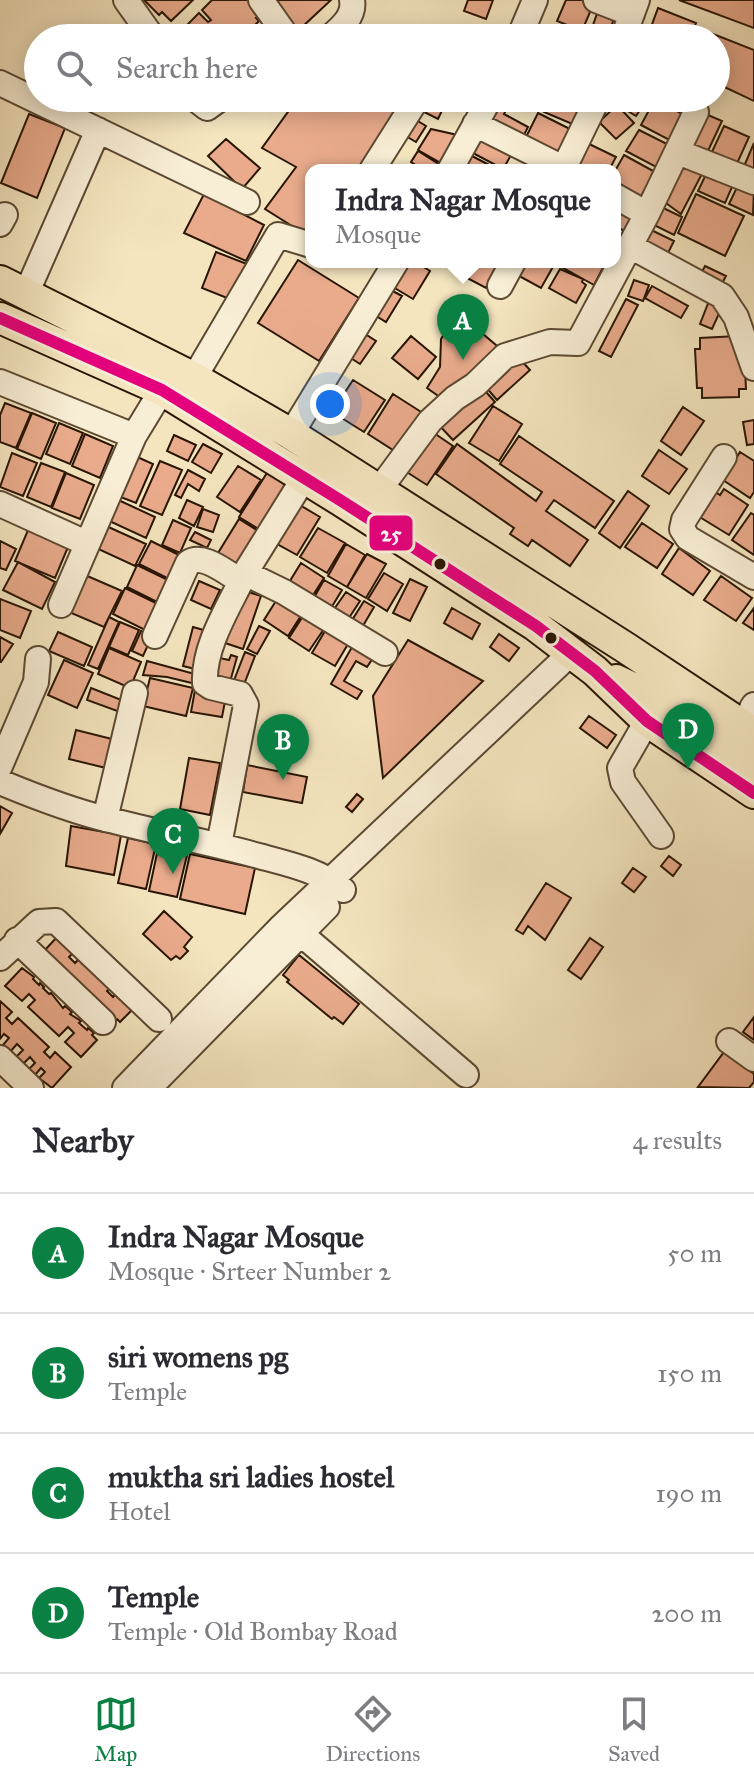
<!DOCTYPE html>
<meta charset="utf-8">
<style>
:root{--surface:#fff;--page:#f7f7f7;--text:#2b2b33;--muted:#7c7c81;--line:#e1e1e2;--accent:#0b8043}
body{margin:0;font-family:"IM FELL Great Primer",serif;background:var(--page);color:var(--text)}
.you{position:absolute;left:330px;top:404px;width:28px;height:28px;margin:-20px;border:6px solid #fff;border-radius:50%;background:#1a73e8;box-shadow:0 0 0 12px #1a73e833}
.badge{display:grid;place-items:center;width:52px;height:52px;border-radius:50%;background:var(--accent);color:#fff;font-size:26px;font-weight:700}
.pin{position:absolute;translate:-50% -66px;filter:drop-shadow(0 2px 4px #0008)}
.pin::after{content:'';position:absolute;top:42px;width:28px;height:24px;background:inherit;clip-path:polygon(0 0,100% 0,50% 100%)}
.popup{position:absolute;left:305px;top:164px;width:316px;height:104px;box-sizing:border-box;display:grid;place-content:center;border-radius:16px;background:var(--surface);filter:drop-shadow(0 2px 6px #0005);font-size:26px;white-space:nowrap;color:var(--muted)}
.popup b{font-size:30px;color:var(--text)}
.popup::after{content:'';position:absolute;left:50%;top:100%;margin-left:-16px;border:16px solid transparent;border-top-color:var(--surface)}
.list{margin:0;padding:0;list-style:none}
h2{display:flex;justify-content:space-between;align-items:center;height:104px;margin:0;padding:0 32px;font-size:34px}
h2 small{font-size:26px;font-weight:400;color:var(--muted)}
.list li{display:grid;grid-template-columns:52px 1fr auto;gap:24px;align-items:center;box-sizing:border-box;height:120px;padding:0 32px;border-top:2px solid var(--line)}
.list b{display:block;font-size:30px;white-space:nowrap}
.list p{margin:0;font-size:26px;white-space:nowrap;color:var(--muted)}
.list em{font-size:26px;font-style:normal;color:var(--muted)}
.icon{flex:none;width:44px;height:44px;fill:none;stroke:currentColor;stroke-width:2;stroke-linecap:round;stroke-linejoin:round}
.map{position:relative;flex:none;width:754px;height:1088px;overflow:hidden}
.search{position:absolute;background:var(--surface);box-shadow:0 4px 20px #0003;left:24px;right:24px;top:24px;height:88px;display:flex;align-items:center;gap:20px;box-sizing:border-box;padding:0 28px;border-radius:44px;color:var(--muted);font-size:30px}
.sheet{height:584px;background:var(--surface)}
nav{display:flex;justify-content:space-around;align-items:center;box-sizing:border-box;height:112px;border-top:2px solid var(--line);background:var(--surface);font-size:22px;color:var(--muted)}
nav a{display:grid;justify-items:center;gap:4px}
nav .on{color:var(--accent)}
.map>svg:first-child{display:block}
.building{fill:#e9ab8c;stroke:#291503;stroke-width:2}
.lines{fill:none;stroke-linecap:round;stroke-linejoin:round}
.minor-casing{stroke:#5c4932;stroke-width:28}
.major-casing{stroke:#291503;stroke-width:34}
.minor{stroke:#f8eed5;stroke-width:24}
.major{stroke:#f4e5bf;stroke-width:30}
.bus-1-casing{stroke:#f8eed5;stroke-width:18}
.bus-1{stroke:#e5007d;stroke-width:12}
.bus-dot{fill:#291503;stroke:#f8eed5;stroke-width:3}
.line-badge{stroke:#f8eed5;stroke-width:3}
.badge-label{font-size:22px;text-anchor:middle;font-weight:bold;fill:#fff}
</style>
<div class="map">
<svg width="754" height="1088" viewBox="0 0 754 1088">
<rect width="100%" height="100%" fill="#f4e5bf"/>
<filter id="stains"><feTurbulence type="fractalNoise" baseFrequency=".0025" numOctaves="4"/><feColorMatrix values="0 0 0 0 .2 0 0 0 0 .09 0 0 0 0 .02 0 0 0 .5 -.17"/></filter>
<radialGradient id="worn" r=".72"><stop offset=".6" stop-color="#630" stop-opacity="0"/><stop offset="1" stop-color="#630" stop-opacity=".3"/></radialGradient>
<path class="building" d="M144 0H193L171 21 162 12 159 15Z
M212 0H250L255 5 252 9 259 16 256 18 259 21 242 38H179L177 36 185 27 187 30 191 26 188 24 199 13 208 22 211 20 202 10Z
M271 0H331L301 28 298 25 295 27 278 3Z
M468 0H493L486 19 464 11Z
M566 0H582L593 5 582 31 557 21Z
M679 0H754V28Z
M599 8 616 14 608 34 592 28Z
M658 8 696 23 693 30 696 32 698 28 754 50V101L716 83V38H647Z
M462 28 479 36 478 38H457Z
M591 28 600 31 597 38H587Z
M298 98H416L370 170H311V238L265 209 296 167 262 148Z
M423 98H448L438 119 418 109Z
M501 98H513L504 114 528 127 523 137 489 119Z
M550 98H590L577 126 544 112Z
M612 98H648L636 116 611 101Z
M655 99 688 117 675 143 641 125Z
M617 105 634 123 616 139 599 122Z
M701 112 722 121 707 153 687 145Z
M538 113 572 130 558 158 524 141Z
M29 114 65 128 37 198 1 183Z
M408 115 426 126 416 142 399 132Z
M724 126 749 137 735 168 710 156Z
M431 129 462 136 446 166 418 150Z
M639 130 669 145 658 168 626 151Z
M480 135 514 150 503 169 471 152Z
M226 139 260 168 242 189 208 156Z
M583 141 616 157 609 170H584L571 163Z
M754 143V176L742 171Z
M418 151 445 168 444 170H423L411 162Z
M468 154 499 170H460Z
M624 155 655 172 641 196 615 181V171Z
M680 158 704 170 681 214 659 198Z
M709 168 735 180 725 203 698 191Z
M740 181 754 188 753 215 729 204Z
M204 194 264 225 246 261 184 233Z
M696 194 744 216 725 256 678 233Z
M655 204 682 217 674 235 646 221Z
M615 205 635 215 626 232 615 226Z
M645 227 674 241 665 259 635 245Z
M216 252 247 264 232 300 202 288Z
M298 260 359 298 319 361 258 323Z
M409 262H416L430 271 413 299 393 287Z
M456 262H500L486 288 452 270Z
M515 262H549L554 265 541 288 510 271Z
M560 262H606L594 285 558 265Z
M705 266 726 276 719 289 698 279Z
M560 269 583 279 582 282 586 285 576 303 549 288Z
M634 280 649 285 643 301 628 296Z
M652 286 688 306 681 318 645 298Z
M389 289 402 296 386 322 373 314Z
M626 299 638 305 611 357 599 351Z
M709 301 722 307 712 329 700 324Z
M359 330 376 341 360 364 343 353Z
M446 331 483 334 503 351 444 400 427 388 440 367 441 339Z
M411 336 436 357 418 379 392 358Z
M737 336 744 347 746 389H739V397L702 398V388H697L695 349H700V338Z
M517 356 530 370 497 400 485 386Z
M353 380 385 400 364 432 332 412Z
M479 384 495 402 453 440 437 423Z
M393 394 429 417 404 457 368 434Z
M5 403 31 413 16 448 0 442V415Z
M493 406 522 424 499 461 469 443Z
M683 407 704 421 681 455 661 441Z
M32 413 56 423 41 459 17 449Z
M754 420V444L747 445 743 422Z
M59 423 83 433 70 464 46 454Z
M428 429 453 446 427 485 402 469Z
M85 434 113 446 100 478 72 466Z
M174 435 196 445 188 461 167 451Z
M519 436 614 501 595 528 554 500 546 511 588 540 570 566 532 540 528 546 510 534 514 528 436 474 457 444 536 501 542 492 500 464Z
M203 444 222 454 211 473 192 462Z
M659 450 687 469 669 494 642 476Z
M740 452 754 461V492L750 498 723 480Z
M12 453 37 463 23 496 0 487Z
M135 456 153 464 136 503 118 496Z
M160 461 182 470 162 515 140 506Z
M41 463 65 472 51 507 27 497Z
M238 466 261 480 240 512 217 497Z
M188 470 205 479 199 491 188 484 181 498 175 495Z
M66 473 94 485 80 519 52 508Z
M267 473 292 489 265 533 239 517Z
M724 489 748 505 729 535 698 516 714 491 720 495Z
M628 491 649 506 620 548 599 533Z
M114 498 155 517 146 538 105 519Z
M187 500 203 507 194 526 179 518Z
M293 501 320 517 297 555 270 540Z
M203 509 219 515 213 532 197 527Z
M751 513 754 515V555L732 540Z
M239 519 263 534 243 568 218 553Z
M173 520 191 528 180 553 162 545Z
M642 523 673 544 657 568 625 547Z
M104 525 146 544 135 566 94 547Z
M318 528 345 543 327 573 300 557Z
M28 530 68 547 55 578 15 561Z
M195 532 211 540 207 548 190 540Z
M0 541 16 549 6 570 0 568Z
M151 541 183 557 171 580 139 564Z
M346 544 365 555 347 587 328 576Z
M679 548 710 571 693 595 662 574Z
M367 554 386 564 366 598 347 587Z
M18 562 55 582 42 609 3 590Z
M301 563 324 578 308 603 285 589Z
M137 565 168 580 157 602 127 587Z
M384 573 403 584 387 611 368 599Z
M85 575 122 591 104 627 69 612Z
M721 576 752 598 736 621 704 600Z
M410 579 427 587 410 621 393 613Z
M324 580 342 590 328 613 311 603Z
M199 581 220 590 211 609 191 600Z
M125 588 160 605 147 631 113 614Z
M242 590 261 596 243 649 225 643Z
M346 592 360 601 345 624 330 615Z
M279 596 304 611 288 636 264 620Z
M0 599 31 611 20 638 0 630Z
M364 601 374 607 360 631 349 625Z
M452 608 480 624 472 639 444 623Z
M754 608V630L743 623Z
M305 613 326 626 309 651 289 638Z
M109 617 119 622 98 669 88 665Z
M120 622 139 630 128 655 109 647Z
M259 626 270 631 257 654 247 649Z
M193 627 214 633 203 671 183 666Z
M141 631 152 636 143 656 132 651Z
M325 631 348 644 335 666 312 653Z
M58 632 92 647 84 666 49 651Z
M499 634 519 648 509 661 490 647Z
M0 637 13 644 1 662H0Z
M408 640 483 681 383 778 373 696Z
M352 647 373 658 367 667 356 661 344 681 362 691 357 699 331 684Z
M109 648 141 662 130 688 98 674Z
M245 652 255 656 243 687 233 683Z
M231 655 237 657 230 682 207 675 220 658 229 660Z
M64 660 93 673 77 708 48 695Z
M147 661 202 676 200 685 167 677 143 675Z
M150 678 193 688 186 716 143 706Z
M91 688 124 701 120 712 87 700Z
M195 690 226 696 222 717 191 712Z
M589 716 616 735 607 748 580 728Z
M76 730 112 739 106 768 69 759Z
M189 758 220 763 210 815 180 809Z
M247 765 307 777 302 803 243 792Z
M357 794 363 799 352 812 346 807Z
M0 806 12 813 0 834Z
M71 826 121 835 114 875 66 866Z
M128 838 156 844 146 889 118 883Z
M159 844 188 851 177 897 149 891Z
M190 854 255 868 245 914 180 899Z
M669 856 681 865 673 876 661 866Z
M633 868 646 877 634 892 622 883Z
M546 883 571 898 545 940 528 926 523 934 516 930Z
M164 911 192 937 184 947 188 951 180 959 176 956 171 960 143 934Z
M58 936 75 951 69 957 75 963 81 957 112 986 107 991 113 997 118 991 135 1007 120 1022 117 1019 111 1024 44 951Z
M590 938 603 947 581 979 568 970Z
M299 955 359 1004 343 1024 334 1017 332 1019 287 982 289 980 283 975Z
M22 968 34 977 33 979 39 985 40 983 44 987 43 988 49 994 51 993 63 1008 65 1006 72 1012 70 1014 81 1021 79 1023 87 1030 88 1028 94 1033 92 1035 97 1040 81 1057 65 1042 74 1033 68 1027 59 1036 28 1007 35 1000 29 994 22 1001 5 986Z
M0 1001 12 1012 6 1018 12 1024 18 1018 49 1047 44 1052 50 1058 55 1052 71 1067 52 1088 39 1078 45 1072 41 1068 35 1075 29 1069 35 1063 30 1057 23 1064 16 1057 23 1050 17 1044 10 1052 3 1045 9 1038 4 1034 0 1039Z
M754 1017V1040L743 1032Z
M724 1052 754 1074V1082L749 1088 698 1087Z"/>
<g class="lines">
<g class="minor-casing">
<path id="minor" d="M126 0 153 38
M261 0 288 38
M596 0 632 14
M329 38C341 28 355 16 352 0
M519 38 535 0
M623 38 637 0
M0 83 247 202
M194 98 207 108 221 98
M475 124 567 170
M678 152 754 182
M372 170 415 102
M450 170 490 98
M563 170 598 98
M615 196 647 214 696 112
M0 224 5 215
M630 246 722 296 736 317 754 368
M500 286 513 262
M26 294 98 130
M194 378 278 235 311 245
M0 382 134 436
M291 434 396 262
M724 457 684 520 682 529 688 538 754 577
M379 490 430 421 455 398 475 385 505 356 550 342 578 343 647 214
M0 504 86 543
M245 573 304 478
M61 605 134 436 162 390
M155 636 188 563C203 552 226 573 241 581
M752 708 754 705
M647 721 620 768 623 782 661 836
M0 766 36 682 38 659
M0 782C36 797 72 811 110 820 159 833 209 842 259 856 288 864 319 870 343 890
M105 819 135 693
M219 845 246 705 240 694 211 687 205 683C203 646 230 605 245 573L284 592 385 653
M300 933 466 1075
M17 940 103 1022
M0 958 39 922 56 921 159 1019
M729 1041 754 1059
M0 1058 31 1088
M125 1088 280 928 571 653
M149 1088 327 907"/>
</g>
<g class="major-casing">
<path id="major" d="M0 281 194 378 291 434 626 648 754 733
M0 318 162 390 340 500 536 626 595 671 647 721 754 793
M616 680 652 697 754 765"/>
</g>
<use href="#minor" class="minor"/>
<use href="#major" class="major"/>
<g class="bus-1-casing">
<path id="bus-1" d="M0 318 162 390 340 500 536 626 595 671 647 721 754 793"/>
</g>
<use href="#bus-1" class="bus-1"/>
</g>
<g class="bus-dot">
<circle cx="440" cy="564" r="7"/>
<circle cx="551" cy="638" r="7"/>
</g>
<rect class="line-badge" x="368" y="514" width="46" height="38" rx="8" fill="#e5007d"/>
<g class="badge-label">
<text x="391" y="541">25</text>
</g>
<rect width="100%" height="100%" filter="url(#stains)"/>
<rect width="100%" height="100%" fill="url(#worn)"/>
</svg>
<div class="you"></div>
<div class="pin badge" style="left:463px;top:360px">A</div>
<div class="popup"><b>Indra Nagar Mosque</b>Mosque</div>
<div class="pin badge" style="left:283px;top:780px">B</div>
<div class="pin badge" style="left:173px;top:874px">C</div>
<div class="pin badge" style="left:688px;top:769px">D</div>
<div class="search"><svg class="icon" aria-label="search" viewBox="0 0 24 24"><circle cx="10" cy="10" r="6"/><path d="M15 15l6 6"/></svg>Search here</div>
</div>
<section class="sheet">
<h2>Nearby<small>4 results</small></h2>
<ul class="list">
<li><span class="badge">A</span><div><b>Indra Nagar Mosque</b><p>Mosque · Srteer Number 2</p></div><em>50 m</em></li>
<li><span class="badge">B</span><div><b>siri womens pg</b><p>Temple</p></div><em>150 m</em></li>
<li><span class="badge">C</span><div><b>muktha sri ladies hostel</b><p>Hotel</p></div><em>190 m</em></li>
<li><span class="badge">D</span><div><b>Temple</b><p>Temple · Old Bombay Road</p></div><em>200 m</em></li>
</ul>
</section>
<nav>
<a class="on"><svg class="icon" aria-label="map" viewBox="0 0 24 24"><path d="M3 6l6-2 6 2 6-2v14l-6 2-6-2-6 2zM9 4v14M15 6v14"/></svg>Map</a>
<a><svg class="icon" aria-label="directions" viewBox="0 0 24 24"><path d="M12 3l9 9-9 9-9-9zM9 14v-3h6M13 9l2 2-2 2"/></svg>Directions</a>
<a><svg class="icon" aria-label="saved" viewBox="0 0 24 24"><path d="M7 4h10v16l-5-4-5 4z"/></svg>Saved</a>
</nav>
